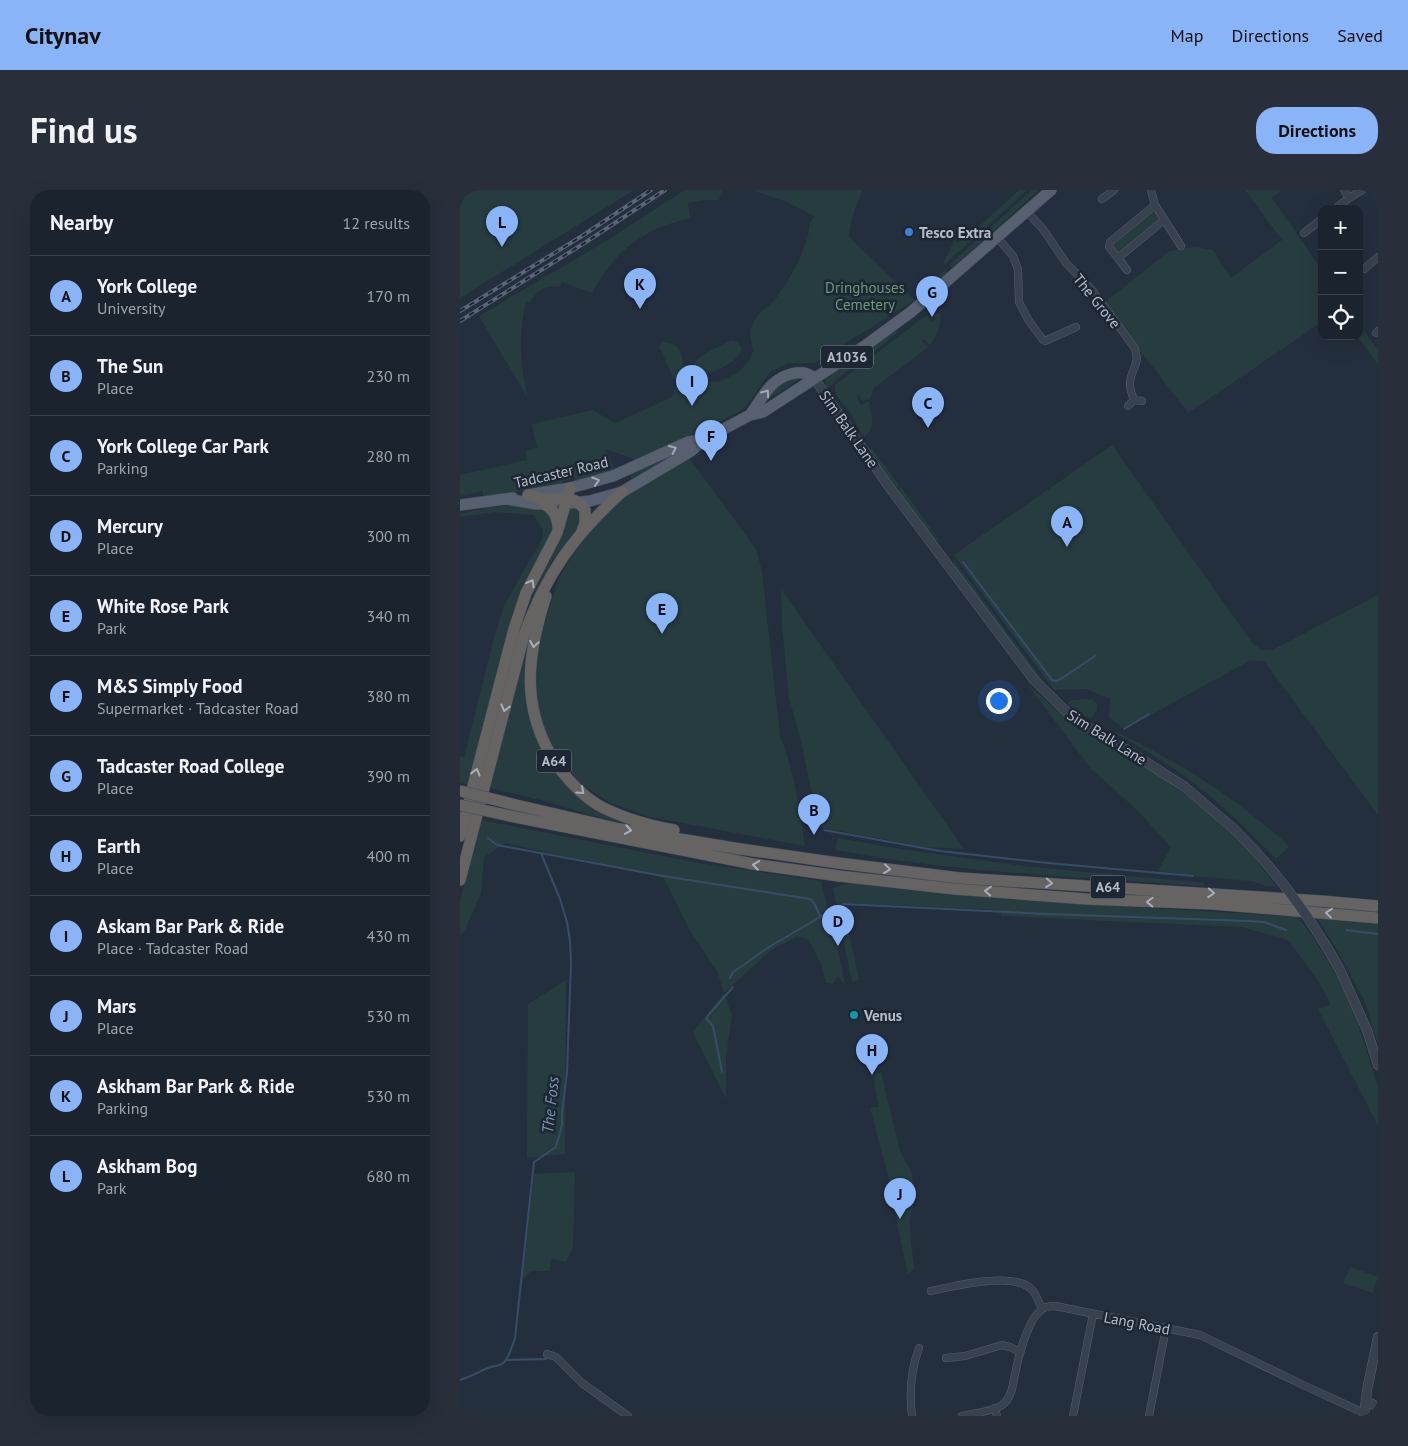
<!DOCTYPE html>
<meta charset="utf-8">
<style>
:root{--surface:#1b232e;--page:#282f3a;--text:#f1f3f6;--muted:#a0a4aa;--line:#39404a;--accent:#8ab4f8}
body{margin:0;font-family:"PT Sans",sans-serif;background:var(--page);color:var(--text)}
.controls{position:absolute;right:15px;top:15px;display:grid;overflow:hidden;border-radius:10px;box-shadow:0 5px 20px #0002}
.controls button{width:45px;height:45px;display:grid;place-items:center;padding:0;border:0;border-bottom:1px solid var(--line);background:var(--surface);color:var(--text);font:25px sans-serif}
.you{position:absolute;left:538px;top:510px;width:18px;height:18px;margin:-12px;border:4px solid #fff;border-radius:50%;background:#1a73e8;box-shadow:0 0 0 8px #1a73e833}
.badge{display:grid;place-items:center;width:32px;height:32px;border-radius:50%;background:var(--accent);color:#111;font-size:16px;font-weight:700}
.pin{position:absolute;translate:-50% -41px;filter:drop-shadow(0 1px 2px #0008)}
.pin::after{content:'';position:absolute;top:26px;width:18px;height:15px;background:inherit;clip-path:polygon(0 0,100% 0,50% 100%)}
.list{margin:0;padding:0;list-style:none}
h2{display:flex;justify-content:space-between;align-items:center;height:65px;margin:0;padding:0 20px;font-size:21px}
h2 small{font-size:16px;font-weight:400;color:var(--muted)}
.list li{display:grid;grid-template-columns:32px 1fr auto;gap:15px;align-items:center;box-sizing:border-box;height:80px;padding:0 20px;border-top:1px solid var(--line)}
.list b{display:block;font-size:19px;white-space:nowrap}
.list p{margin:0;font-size:16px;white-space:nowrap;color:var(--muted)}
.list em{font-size:16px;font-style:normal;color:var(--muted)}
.icon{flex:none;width:28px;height:28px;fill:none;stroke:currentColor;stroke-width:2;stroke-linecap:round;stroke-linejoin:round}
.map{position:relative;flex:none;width:918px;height:1226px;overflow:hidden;border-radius:20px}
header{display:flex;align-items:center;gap:30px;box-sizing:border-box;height:70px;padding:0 25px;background:var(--accent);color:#111}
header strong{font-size:24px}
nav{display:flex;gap:28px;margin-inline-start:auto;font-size:18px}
.intro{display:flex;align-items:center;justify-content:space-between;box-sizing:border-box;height:120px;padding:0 30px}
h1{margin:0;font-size:35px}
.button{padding:12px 22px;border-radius:20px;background:var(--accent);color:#111;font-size:18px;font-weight:700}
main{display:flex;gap:30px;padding:0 30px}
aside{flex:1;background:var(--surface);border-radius:20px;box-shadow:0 5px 20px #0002}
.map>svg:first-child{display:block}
.green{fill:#263c3f}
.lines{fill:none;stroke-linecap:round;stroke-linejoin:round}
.stream{stroke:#394c67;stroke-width:2}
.minor-casing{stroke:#565f6c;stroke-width:8}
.tertiary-casing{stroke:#565f6c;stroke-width:10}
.primary-casing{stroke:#414a57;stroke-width:12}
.trunk-casing{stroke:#434c59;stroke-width:12}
.minor{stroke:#38414e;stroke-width:7}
.tertiary{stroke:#38414e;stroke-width:9}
.primary{stroke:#56606e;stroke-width:11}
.trunk{stroke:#656462;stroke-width:11}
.rail-casing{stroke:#5a6575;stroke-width:4}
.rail{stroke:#1d2633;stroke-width:2;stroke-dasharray:5.5;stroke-linecap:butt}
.tertiary-bridge-casing{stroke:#565f6c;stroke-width:10;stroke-linecap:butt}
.trunk-bridge-casing{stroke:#434c59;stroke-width:12;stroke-linecap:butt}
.tertiary-bridge{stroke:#38414e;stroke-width:9}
.trunk-bridge{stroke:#656462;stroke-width:11}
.oneway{stroke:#a1aab7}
.oneway2{stroke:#a8afba}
.shop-dot{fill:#3f7fe0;stroke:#1d2633;stroke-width:2}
.culture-dot{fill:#0f9aa8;stroke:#1d2633;stroke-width:2}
.labels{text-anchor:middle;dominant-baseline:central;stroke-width:5;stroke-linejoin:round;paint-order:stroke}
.shield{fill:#1d2633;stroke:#878f9c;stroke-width:1}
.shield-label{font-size:14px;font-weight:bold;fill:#b4bcc9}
.poi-label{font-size:15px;font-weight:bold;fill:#b4bcc9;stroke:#1d2633;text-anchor:start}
.park-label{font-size:15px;fill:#6b9a76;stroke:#1d2633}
.street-label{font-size:15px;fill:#b4bcc9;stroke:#1d2633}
.water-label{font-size:16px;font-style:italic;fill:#7c92b1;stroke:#1d2633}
</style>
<header>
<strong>Citynav</strong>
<nav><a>Map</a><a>Directions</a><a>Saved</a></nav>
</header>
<div class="intro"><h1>Find us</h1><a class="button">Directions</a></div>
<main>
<aside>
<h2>Nearby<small>12 results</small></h2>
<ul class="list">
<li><span class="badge">A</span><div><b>York College</b><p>University</p></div><em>170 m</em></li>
<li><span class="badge">B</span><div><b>The Sun</b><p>Place</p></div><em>230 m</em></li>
<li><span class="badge">C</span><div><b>York College Car Park</b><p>Parking</p></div><em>280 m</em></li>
<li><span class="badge">D</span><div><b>Mercury</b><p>Place</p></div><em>300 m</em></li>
<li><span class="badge">E</span><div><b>White Rose Park</b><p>Park</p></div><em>340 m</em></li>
<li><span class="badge">F</span><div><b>M&amp;S Simply Food</b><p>Supermarket · Tadcaster Road</p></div><em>380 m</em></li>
<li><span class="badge">G</span><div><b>Tadcaster Road College</b><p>Place</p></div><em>390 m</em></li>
<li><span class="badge">H</span><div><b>Earth</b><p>Place</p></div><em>400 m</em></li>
<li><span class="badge">I</span><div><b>Askam Bar Park &amp; Ride</b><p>Place · Tadcaster Road</p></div><em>430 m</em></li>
<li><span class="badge">J</span><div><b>Mars</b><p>Place</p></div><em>530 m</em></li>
<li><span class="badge">K</span><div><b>Askham Bar Park &amp; Ride</b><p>Parking</p></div><em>530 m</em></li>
<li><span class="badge">L</span><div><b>Askham Bog</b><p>Park</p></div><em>680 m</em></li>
</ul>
</aside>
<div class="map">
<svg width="918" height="1226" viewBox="0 0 918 1226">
<rect width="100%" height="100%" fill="#242f3e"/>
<path class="green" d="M0 0H174L0 108Z
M225 0H262L259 10H244L228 13 230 28C183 39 155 60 132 103L102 92 100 97C85 95 77 100 70 113L66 112C58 148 60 173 68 208L19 126 146 51Z
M293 0H403C396 14 390 32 389 47L455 110 354 173H328L310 182 291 210 282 220 220 252 179 271 145 259 156 281 117 292 114 287 103 291 99 296 23 307V301L0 306V285L67 270 66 261 77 258 72 234 132 220 155 233 212 207 216 194 199 156 204 152C231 154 216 181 232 190 241 195 249 190 259 192L279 182 290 169 293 162 290 142 293 133 299 124 314 111 327 92 338 73 348 46 350 33 354 26 327 12Z
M559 0H567L484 75 483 74 494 51 498 53 501 50V47L494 46 495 43 503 46 511 44Z
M572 0H579L492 78 489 75Z
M785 0H819L820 2 812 8 862 80V132L728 223 644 113 709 61 734 57 753 60 771 88 822 50Z
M691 22 696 23 699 30 660 63 653 59 654 53Z
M485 80 488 83 464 105 463 103 467 96Z
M472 121 480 124C481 135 477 146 470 155L463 149 462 151 468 157 466 159 414 198 410 209 402 211 399 205 397 206 401 215 409 211C410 226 418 236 404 247L388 219 377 206 375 200V195L464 127 467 126 472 132 476 129 471 122Z
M899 134 918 160V174L897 146H899Z
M437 140 438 142 420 157 376 190 372 195 367 198 365 194 366 187Z
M270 151C274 151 278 152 280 156 287 168 251 185 243 184 243 184 236 182 236 182 234 179 233 177 234 174 236 166 262 155 270 151Z
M334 188H341L309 209C315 198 322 192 334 188Z
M234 254 172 290 170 284Z
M652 255 793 454 802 460H812L918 405V625L804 471 791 470 665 539 649 528 650 509 626 499 594 500 494 365Z
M406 257 412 259 439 295 436 298Z
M230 269 296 359 302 381 320 546C335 582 339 618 345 656L190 627 148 612 118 591 96 562 83 536 75 511V476L83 438 98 390 120 351 145 323 176 299Z
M441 297 481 353 473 349 437 300Z
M60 314 74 315 91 323 93 338 56 416 9 595 0 593V566L4 567 34 448 44 416 82 349 83 340 74 325 35 322 0 327V324L27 318Z
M109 317H113L116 318 120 326 118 337 91 373 66 421 67 414Z
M493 369 590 500 588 499 574 484 496 379Z
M321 399 504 659 465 657 359 637 340 547 329 508 322 436Z
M64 459 69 460 71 526 100 585 177 637 127 624 89 612 30 598Z
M568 495 607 528 647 554 689 578 744 618 789 661 816 696H807L791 691 733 686 698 681 711 657 675 618 631 579Z
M632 509 637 514C638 520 636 524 631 528L624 526 608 513 612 510Z
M642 535C697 561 750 590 797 629 807 638 820 646 829 657L816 669C787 639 758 610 724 586 698 567 670 552 642 535Z
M22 630 239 673 361 691 382 778 385 796 378 786 373 794 366 793 361 774 348 749 336 747 311 760 264 803 272 826 266 867V909L233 842 264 803 257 781 229 739 204 688 45 653 24 667 21 703 5 740 0 746V710Z
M378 648 447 660 573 677 744 693V696C621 687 496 683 375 660Z
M389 693C538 713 688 717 838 727L859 756 875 783 895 824 918 897V936L858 819 871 815 859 792 828 750 781 737 541 726 540 720 389 713 386 714 384 719 399 790 392 792 373 698Z
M858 729 918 734V854L905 812 880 765Z
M106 790 105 964 67 968 68 814Z
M421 882 440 961 451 981 456 1007 449 1031 454 1078 448 1085 431 1004V997L410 918 419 917 414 892 416 884Z
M115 982 113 1058 106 1072 92 1069 89 1081H71L62 1090 74 984Z
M890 1077 918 1087 913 1103 883 1093Z"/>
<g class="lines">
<path class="stream" d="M503 372 592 490 596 491 601 489 635 466
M664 539 689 524
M364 640 480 661 588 673 733 686
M28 648 37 655 203 686 350 709 354 713 360 726
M383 714 586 724 789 731 804 732 826 740
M886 740 918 744
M270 788 273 782 309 757 367 723
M262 882 253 836 246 828 273 797
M46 1170 86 1169
M0 1190C11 1187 20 1181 30 1177 35 1176 42 1176 45 1171 50 1165 52 1156 55 1148L74 972 96 957 102 935V923L107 882 111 774 110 751 107 732 100 709 81 663"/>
<g class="minor-casing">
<path id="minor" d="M691 0 695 15 721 56
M884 0 889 8 902 0
M917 0 918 1
M642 9 654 0
M695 15 650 52 649 57 658 68 704 30
M875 19 889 8
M566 21 583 39 606 73 632 100 674 157C682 173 670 179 670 194 670 200 672 205 674 210L682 211
M844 43 862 29
M537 47 553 66 558 79 559 112 569 131 583 150 585 151 616 137
M658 68 667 80
M904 79 918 67
M916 143 918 141
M668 216 674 210
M471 1101C494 1096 552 1082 570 1098 576 1103 579 1112 582 1119
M87 1164 96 1167 122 1193 168 1226
M486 1168 505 1166 542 1155 550 1157 560 1162
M535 1218 537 1226
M452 1226C449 1203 451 1180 459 1158
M502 1226C514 1223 532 1222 542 1215 552 1208 553 1194 555 1184 558 1168 567 1134 578 1123 583 1117 588 1116 595 1116L740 1145 843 1195 904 1223
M613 1226 633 1124
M689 1226 706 1138"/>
</g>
<g class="tertiary-casing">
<path id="tertiary" d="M354 188 427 294 574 490 613 528 675 565 725 597 774 639
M880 780 907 840 918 875
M906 1211 918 1217
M904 1226 907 1200 918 1147"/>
</g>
<g class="primary-casing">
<path id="primary" d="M290 225C302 209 310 189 331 184 341 182 346 182 354 188
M68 305 110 298 153 286 228 252 243 250
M47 309 76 314H93
M111 313 130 311 162 302 231 261 245 249 290 225 303 222 406 155 451 122 591 0
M0 315 53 308"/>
</g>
<g class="trunk-casing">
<path id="trunk" d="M68 305C73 306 79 308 84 309 101 310 113 303 125 320V333L122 341
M84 314C94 320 97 326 98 337
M86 406C66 468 60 522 99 578 109 591 123 606 138 615 162 628 187 635 214 640
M52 614 160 639 274 658 378 673 500 688 861 711 918 716
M50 626 293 674 379 686 494 699 626 709 753 714 918 728
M0 646 54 439 66 403 97 343 110 298
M0 690 64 445C86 384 114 345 162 302"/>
</g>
<use href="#minor" class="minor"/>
<use href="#tertiary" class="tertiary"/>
<use href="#primary" class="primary"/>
<use href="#trunk" class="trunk"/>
<g class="rail-casing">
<path id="rail" d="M0 121 122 46 191 0
M0 131 126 52 205 0"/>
</g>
<use href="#rail" class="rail"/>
<g class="tertiary-bridge-casing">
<path id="tertiary-bridge" d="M774 639C817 681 851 728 880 780"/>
</g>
<g class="trunk-bridge-casing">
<path id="trunk-bridge" d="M1 601 52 614
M0 615 50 626"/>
</g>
<use href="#tertiary-bridge" class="tertiary-bridge"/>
<use href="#trunk-bridge" class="trunk-bridge"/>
</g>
<defs><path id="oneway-chevron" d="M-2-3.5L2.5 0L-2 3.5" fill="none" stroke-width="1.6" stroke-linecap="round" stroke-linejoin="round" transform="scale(1.25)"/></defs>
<g class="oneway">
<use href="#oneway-chevron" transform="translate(306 203) rotate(-55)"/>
<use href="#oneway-chevron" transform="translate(213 259) rotate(-25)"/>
<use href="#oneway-chevron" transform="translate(136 291) rotate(-17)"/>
</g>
<g class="oneway2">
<use href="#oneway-chevron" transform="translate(71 393) rotate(-61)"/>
<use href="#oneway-chevron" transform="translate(74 454) rotate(100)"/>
<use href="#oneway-chevron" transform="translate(45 518) rotate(104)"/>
<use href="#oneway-chevron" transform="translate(16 582) rotate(-76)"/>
<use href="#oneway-chevron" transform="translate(121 601) rotate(42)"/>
<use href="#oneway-chevron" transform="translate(168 640) rotate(10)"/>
<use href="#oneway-chevron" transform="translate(296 675) rotate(-171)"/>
<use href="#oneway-chevron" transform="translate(427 679) rotate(7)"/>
<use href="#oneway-chevron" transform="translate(589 693) rotate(4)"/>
<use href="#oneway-chevron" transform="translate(528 701) rotate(-176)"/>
<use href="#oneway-chevron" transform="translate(751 703) rotate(4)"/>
<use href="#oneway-chevron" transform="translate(690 712) rotate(-178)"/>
<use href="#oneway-chevron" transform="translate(869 723) rotate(-174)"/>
</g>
<circle class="shop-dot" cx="449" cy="42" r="5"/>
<circle class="culture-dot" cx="394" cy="825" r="5"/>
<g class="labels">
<g class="shield">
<rect x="361" y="155.5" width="52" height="23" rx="4"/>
<rect x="76.5" y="559.5" width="35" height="23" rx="4"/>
<rect x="630.5" y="685.5" width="35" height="23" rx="4"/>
</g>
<g class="shield-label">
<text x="387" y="167">A1036</text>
<text x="94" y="571">A64</text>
<text x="648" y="697">A64</text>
</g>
<g class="poi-label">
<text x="459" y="42">Tesco Extra</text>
<text x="404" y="825">Venus</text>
</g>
<g class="park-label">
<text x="405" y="97">Dringhouses<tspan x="405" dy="17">Cemetery</tspan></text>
</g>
<g class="street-label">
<text transform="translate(637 111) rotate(51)">The Grove</text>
<text transform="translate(389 239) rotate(55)">Sim Balk Lane</text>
<text transform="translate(101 282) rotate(-13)">Tadcaster Road</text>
<text transform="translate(647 547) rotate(32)">Sim Balk Lane</text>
<text transform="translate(677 1133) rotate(11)">Lang Road</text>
</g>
<g class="water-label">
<text transform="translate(90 915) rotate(-84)">The Foss</text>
</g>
</g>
</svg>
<div class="controls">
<button>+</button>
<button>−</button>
<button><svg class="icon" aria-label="locate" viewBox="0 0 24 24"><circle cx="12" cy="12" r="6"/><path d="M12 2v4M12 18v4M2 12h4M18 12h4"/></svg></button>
</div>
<div class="you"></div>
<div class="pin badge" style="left:607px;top:357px">A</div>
<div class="pin badge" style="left:354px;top:645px">B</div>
<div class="pin badge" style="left:468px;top:238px">C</div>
<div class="pin badge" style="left:378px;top:756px">D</div>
<div class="pin badge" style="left:202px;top:444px">E</div>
<div class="pin badge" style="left:251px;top:271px">F</div>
<div class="pin badge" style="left:472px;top:127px">G</div>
<div class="pin badge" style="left:412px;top:885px">H</div>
<div class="pin badge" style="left:232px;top:216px">I</div>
<div class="pin badge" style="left:440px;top:1029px">J</div>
<div class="pin badge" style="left:180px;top:119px">K</div>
<div class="pin badge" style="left:42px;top:57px">L</div>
</div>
</main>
